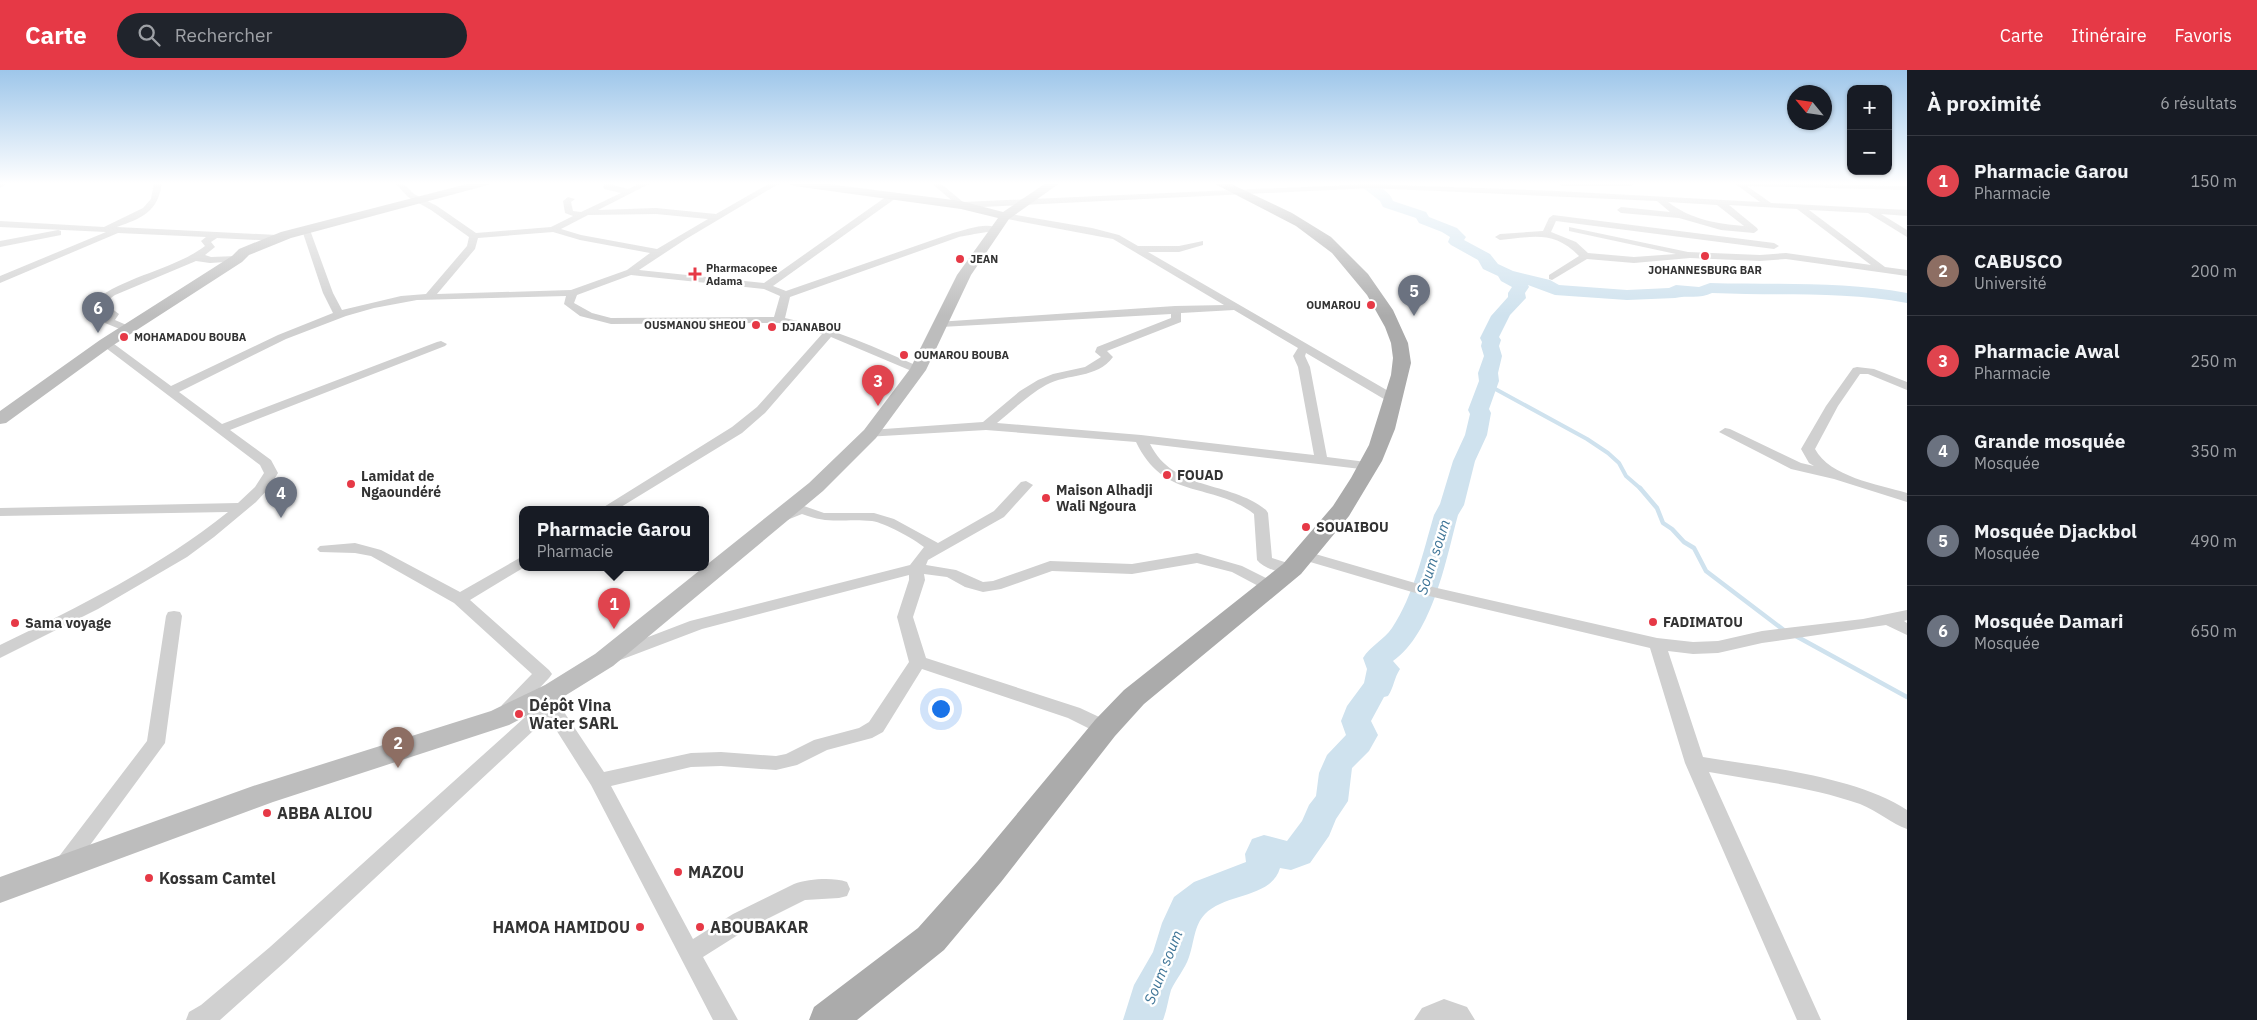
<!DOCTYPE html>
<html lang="fr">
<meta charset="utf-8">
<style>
:root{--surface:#171b24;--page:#20242c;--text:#f1f3f6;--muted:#9ea1a6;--line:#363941;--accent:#e63946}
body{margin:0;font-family:"IBM Plex Sans",sans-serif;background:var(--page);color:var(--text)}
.controls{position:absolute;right:15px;top:15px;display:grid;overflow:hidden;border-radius:10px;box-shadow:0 1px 4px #0004}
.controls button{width:45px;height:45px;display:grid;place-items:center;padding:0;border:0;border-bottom:1px solid var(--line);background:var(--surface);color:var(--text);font:25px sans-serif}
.compass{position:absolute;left:1787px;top:15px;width:45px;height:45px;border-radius:50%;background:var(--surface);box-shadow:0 1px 4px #0004;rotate:299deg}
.you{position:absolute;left:940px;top:638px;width:18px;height:18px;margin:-12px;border:4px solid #fff;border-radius:50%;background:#1a73e8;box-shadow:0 0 0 8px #1a73e833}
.badge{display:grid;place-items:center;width:32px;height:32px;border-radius:50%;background:var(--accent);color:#fff;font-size:16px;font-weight:700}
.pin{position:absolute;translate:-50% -41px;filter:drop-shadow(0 1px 2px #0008)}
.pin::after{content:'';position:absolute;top:26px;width:18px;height:15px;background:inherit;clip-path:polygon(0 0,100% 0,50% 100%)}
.popup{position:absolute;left:519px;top:436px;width:190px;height:65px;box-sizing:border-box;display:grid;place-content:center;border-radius:10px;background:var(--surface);filter:drop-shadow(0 1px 4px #0005);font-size:16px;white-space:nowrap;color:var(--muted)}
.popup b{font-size:19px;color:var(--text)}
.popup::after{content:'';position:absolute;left:50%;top:100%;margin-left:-10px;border:10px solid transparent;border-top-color:var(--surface)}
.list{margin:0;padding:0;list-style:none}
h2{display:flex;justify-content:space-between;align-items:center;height:65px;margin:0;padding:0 20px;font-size:21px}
h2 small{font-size:16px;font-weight:400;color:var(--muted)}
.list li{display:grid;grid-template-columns:32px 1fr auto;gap:15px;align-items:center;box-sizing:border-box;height:90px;padding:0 20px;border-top:1px solid var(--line)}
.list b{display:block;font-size:19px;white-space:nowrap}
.list p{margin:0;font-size:16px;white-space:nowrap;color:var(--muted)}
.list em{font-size:16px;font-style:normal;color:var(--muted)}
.icon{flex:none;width:28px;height:28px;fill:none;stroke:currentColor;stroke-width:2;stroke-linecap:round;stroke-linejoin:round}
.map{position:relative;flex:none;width:1907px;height:950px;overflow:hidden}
header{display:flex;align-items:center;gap:30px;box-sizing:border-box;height:70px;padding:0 25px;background:var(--accent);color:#fff}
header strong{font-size:24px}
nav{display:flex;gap:28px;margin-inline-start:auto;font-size:18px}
.search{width:350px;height:45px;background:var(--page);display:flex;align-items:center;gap:12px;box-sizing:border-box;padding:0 18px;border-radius:28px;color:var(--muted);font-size:19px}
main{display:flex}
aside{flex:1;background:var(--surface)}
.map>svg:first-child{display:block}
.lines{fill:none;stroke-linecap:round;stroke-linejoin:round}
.stream-far1{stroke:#cfe2ee;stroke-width:4}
.stream{stroke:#cfe2ee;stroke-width:4.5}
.river{fill:#cfe2ee;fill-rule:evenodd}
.street{fill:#d0d0d0;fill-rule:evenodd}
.secondary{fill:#bdbdbd;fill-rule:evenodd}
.primary{fill:#ababab;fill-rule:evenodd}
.poi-dot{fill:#e63946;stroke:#fff;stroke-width:2}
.labels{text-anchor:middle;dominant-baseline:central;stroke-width:5;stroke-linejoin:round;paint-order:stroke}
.far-poi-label{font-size:11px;font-weight:bold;fill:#333;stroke:#fff;text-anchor:start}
.poi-label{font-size:14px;font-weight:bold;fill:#333;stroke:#fff;text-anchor:start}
.water-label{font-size:15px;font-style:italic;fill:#3f7597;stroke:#fff}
.near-poi-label{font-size:16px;font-weight:bold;fill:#333;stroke:#fff;text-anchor:start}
</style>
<header>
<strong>Carte</strong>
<div class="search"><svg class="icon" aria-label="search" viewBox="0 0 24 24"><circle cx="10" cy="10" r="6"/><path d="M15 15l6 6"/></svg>Rechercher</div>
<nav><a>Carte</a><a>Itinéraire</a><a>Favoris</a></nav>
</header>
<main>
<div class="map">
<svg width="1907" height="950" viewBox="0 0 1907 950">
<rect width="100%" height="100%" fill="#fff"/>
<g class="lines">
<path class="stream-far1" d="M1488 315 1587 369 1608 383 1619 393 1626 406 1641 419"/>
<path class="stream" d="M1640 418 1657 438 1663 453 1672 459 1684 472 1694 478 1706 501 1785 561
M1794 565 1907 627"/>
<path class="river" d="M1357 113C1370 113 1389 118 1393 131L1426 142 1429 147 1457 158 1466 167 1464 170 1490 184 1498 194 1513 201 1550 210 1559 215 1627 220 1669 218 1676 215 1699 217 1710 213C1776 215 1842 211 1907 223V233C1843 221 1777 226 1712 223 1700 229 1687 225 1675 228L1627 230 1555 225 1528 215 1529 217 1525 223 1526 228 1510 245 1499 267 1501 270 1499 276 1502 286 1498 303 1499 311 1489 339 1491 343 1487 365 1475 391 1464 435 1458 445C1446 489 1433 563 1393 591L1400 599C1394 608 1394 617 1388 626L1384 627 1371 651 1378 665 1369 681 1352 698 1348 731 1336 749 1329 766 1310 793 1291 800 1280 798C1272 828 1225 823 1205 844 1194 855 1194 873 1189 887 1185 899 1176 909 1171 920 1168 930 1167 940 1163 950H1123L1134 915 1153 882 1162 853 1174 827 1194 812 1246 792 1245 784 1252 769 1264 765 1287 771 1302 751 1309 735 1316 726 1319 703 1327 685 1346 665 1341 651 1347 636 1364 613 1367 599 1363 588C1370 576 1384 570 1392 558 1414 525 1423 482 1434 445L1440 434 1453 391 1465 365 1470 344 1468 340 1479 311 1478 303 1484 286 1481 276 1482 272 1480 268 1491 246 1508 227V223L1512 217 1501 211 1498 206 1483 199 1478 190 1451 175 1448 172 1450 167 1442 162 1419 153 1416 148 1383 137 1380 131Z"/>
<path class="street" d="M0 113H8L0 118Z
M154 113H162C158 142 142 148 117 157L277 165 282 168 277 171 217 168 211 172 215 177 205 185 211 187 237 186 240 187V191L210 193 196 191 115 225 104 233 119 244 115 250 131 257 132 259 127 262 105 253 104 251 108 245 95 236V230C128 205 173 200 205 176L201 171 206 167 118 163 0 213V206L106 162 0 157V151L104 157 143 138 151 129Z
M395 113H403L414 124 437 136 476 163 551 157 573 146 565 143 563 131 568 127 575 129 571 132 573 141 581 142 621 123 604 119 603 117 606 113 628 119 641 113H651L598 140 656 138 716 144 770 113H780L686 169 639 200 764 213 890 124H896V128L773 216 786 221 953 163C966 160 988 151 999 159 996 161 967 165 959 167L790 227 785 248C833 258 877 278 922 298L924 300 922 302H914L831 267 765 343 742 363 616 440H599L732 357 757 337 822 264 779 253 611 254 580 246 564 234 566 226 417 230 374 238 346 246 286 269 179 322 222 354 437 272 441 271 447 274 445 276 230 360 271 390 278 403 269 418 256 432 214 467 187 487 98 539 0 588V575C80 536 158 498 228 442L0 446V438L238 433 255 417 264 403 260 395 102 275 100 273 102 271H110L171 316 278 265 333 243 323 223 302 160 306 157 310 160 333 223 342 240 401 226 426 224 467 176 469 167 431 140 408 127ZM656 144 708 149 657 179 581 165 561 159 588 145ZM553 162 580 170 650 183 627 200 571 220 437 224 475 179 478 168ZM631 205 764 219 780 226 774 247 611 248 592 243 574 233 577 225Z
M931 113H940L963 132 1370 114 1557 121 1760 132 1734 113 1907 116V120L1747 116 1771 133 1907 140V146L1881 144 1907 160V167L1868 143 1809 140 1885 197 1907 200V206L1786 189 1760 191 1690 188 1634 193 1587 189 1552 210 1549 209V205L1579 186C1554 160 1532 167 1500 170L1495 167 1500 164 1543 161 1549 148 1553 145 1774 173 1779 176 1774 179 1556 151 1551 162 1576 172 1588 183 1634 187 1676 184 1569 161V157L1688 182 1760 185 1786 183 1871 195 1797 139 1729 135 1757 158 1758 160 1754 163 1721 160 1679 148 1621 143 1617 140 1621 137 1670 142 1657 131 1370 118 961 138ZM1668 132 1717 135 1744 156C1717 154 1690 149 1668 132Z
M1559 113H1634L1635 114 1631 116H1562Z
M1005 143 1092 158 1119 165 1138 176H1179L1203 171V175L1179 182H1148L1397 326 1399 329 1397 332H1389L1306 283 1305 286 1310 297 1327 387 1374 393 1376 396 1374 399 1369 400 1150 374C1174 422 1229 410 1266 440L1268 443 1272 488 1297 496 1300 499 1297 502C1286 505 1265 500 1257 490L1254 444C1212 411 1165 432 1136 372L986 360 865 367 864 364 870 360 983 352 1020 321 1038 310 1053 304 1085 297 1101 287 1095 282 1097 277 1171 248V244L941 257 936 254 937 252 1175 236 1224 235 1113 169 1002 148V144ZM1234 240 1298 278 1293 286 1298 297 1314 385 1141 365 997 353C1013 340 1028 325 1046 315 1068 303 1097 309 1113 287L1107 281 1181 252V243Z
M58 160 61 161V165L0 177V171Z
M1857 297 1874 299 1907 312V320L1868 304H1860L1838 336 1815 379C1830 407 1877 414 1907 423V432L1834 409 1791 399 1719 362 1725 358 1730 359 1801 393 1814 396 1809 393 1801 379 1826 336 1853 298Z
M1026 411 1033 415 1004 447 928 490 926 495 956 500 983 512 993 511 1050 491 1132 494 1197 483 1242 496 1276 513 1278 516 1276 519H1264L1232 502 1197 493 1132 504 1052 501 1001 519 983 522 965 517 947 507 924 504 925 510 913 547 926 588 1080 638 1112 653 1114 658 1112 663 1105 665 1098 663 1068 648 922 599 883 662 872 668 827 680 797 695 776 700 721 696 691 697 611 716 693 869 733 844 794 814C809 809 832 807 847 812L850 819 847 826 839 828 805 830 749 858 703 887 738 950H713L591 715 548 647 286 891 220 950H186L189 942 201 935 270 877 534 639 533 637 536 632 550 629 556 630 604 702 691 683 721 682 776 686 786 684 814 670 859 658 869 652 909 592 897 547 909 510V505L702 559 615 592 609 590 606 586 609 582 690 551 910 495 924 477C914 469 885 453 872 451 844 448 830 455 802 444L782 452 775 448 777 445 801 435 824 443H874L894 449 938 473 994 441 1021 412Z
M355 473 381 480 460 522 523 486V498L470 530 549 600 552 604 549 608 514 645 508 646 502 645 499 640 502 635 532 604 454 533 371 486 355 483 320 482 317 479 320 476Z
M1305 481 1415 513 1657 568 1693 572 1718 571 1762 561 1863 549 1907 540V550L1904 551 1907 553V565L1886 555 1762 573 1718 583 1693 584 1668 581 1703 687C1764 697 1855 706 1907 740V759C1892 754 1878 741 1860 734 1811 717 1759 711 1709 702L1821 950H1797L1685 693 1650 578 1412 522 1300 489 1297 486 1300 483Z
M174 541 180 542 182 546 165 673 71 801 64 804 57 801 53 795 57 789 147 671 166 546 168 542Z
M1444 929 1467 937 1475 950H1414L1422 938Z"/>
<path class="secondary" d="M471 113H490L488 115 291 168 249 185 242 192 112 276 6 353 0 354V341L100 270 232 186 239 179 281 162Z
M788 113H820L961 131 1003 142 1046 113H1060L1009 149 971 205 926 300 876 368 823 421 613 596 563 627 509 655 273 732 0 833V807L253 716 491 641 545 615 595 584 809 413 864 360 910 299 957 205 998 148 961 139 794 116Z"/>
<path class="primary" d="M1213 113H1229L1292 143 1331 167 1368 204 1393 240 1408 273 1411 293 1395 359 1382 391 1349 446 1301 504 1144 634 1115 666 1001 812 944 880 857 950H809L814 937 918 858 977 792 1095 650 1124 620 1283 494 1333 436 1351 408 1369 375 1391 305 1393 288 1391 273 1385 257 1367 225 1332 183 1296 156Z"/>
</g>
<linearGradient id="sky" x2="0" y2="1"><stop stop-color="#9ec6ea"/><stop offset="0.46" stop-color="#fff"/><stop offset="1" stop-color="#fff" stop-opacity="0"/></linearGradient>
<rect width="1907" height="246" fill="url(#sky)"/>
<g class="poi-dot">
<circle cx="1705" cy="186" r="5"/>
<circle cx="960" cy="189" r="5"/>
<path d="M692.5 196.5h5v5h5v5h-5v5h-5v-5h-5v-5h5z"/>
<circle cx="1371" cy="235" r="5"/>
<circle cx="756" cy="255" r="5"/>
<circle cx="772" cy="257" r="5"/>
<circle cx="124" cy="267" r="5"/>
<circle cx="904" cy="285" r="5"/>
<circle cx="1167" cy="405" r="5"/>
<circle cx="351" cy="414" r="5"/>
<circle cx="1046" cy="428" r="5"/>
<circle cx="1306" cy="457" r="5"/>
<circle cx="1653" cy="552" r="5"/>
<circle cx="15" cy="553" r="5"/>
<circle cx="519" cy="644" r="5"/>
<circle cx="267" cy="743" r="5"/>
<circle cx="678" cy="802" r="5"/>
<circle cx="149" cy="808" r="5"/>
<circle cx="640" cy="857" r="5"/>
<circle cx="700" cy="857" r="5"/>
</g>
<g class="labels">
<g class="far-poi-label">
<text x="970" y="189">JEAN</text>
<text x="706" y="198">Pharmacopee<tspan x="706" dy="13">Adama</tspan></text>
<text x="1705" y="200" text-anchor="middle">JOHANNESBURG BAR</text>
<text x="1361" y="235" text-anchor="end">OUMAROU</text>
<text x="746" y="255" text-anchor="end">OUSMANOU SHEOU</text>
<text x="782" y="257">DJANABOU</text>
<text x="134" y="267">MOHAMADOU BOUBA</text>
<text x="914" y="285">OUMAROU BOUBA</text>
</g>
<g class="poi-label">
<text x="1177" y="405">FOUAD</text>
<text x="361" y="406">Lamidat de<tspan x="361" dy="16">Ngaoundéré</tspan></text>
<text x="1056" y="420">Maison Alhadji<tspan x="1056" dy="16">Wali Ngoura</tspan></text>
<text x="1316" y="457">SOUAIBOU</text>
<text x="1663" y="552">FADIMATOU</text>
<text x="25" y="553">Sama voyage</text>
</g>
<g class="water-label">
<text transform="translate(1433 487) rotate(-72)">Soum soum</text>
<text transform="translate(1163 897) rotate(-68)">Soum soum</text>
</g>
<g class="near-poi-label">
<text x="529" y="635">Dépôt Vina<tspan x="529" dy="18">Water SARL</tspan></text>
<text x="277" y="743">ABBA ALIOU</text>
<text x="688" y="802">MAZOU</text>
<text x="159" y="808">Kossam Camtel</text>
<text x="630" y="857" text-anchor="end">HAMOA HAMIDOU</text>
<text x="710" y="857">ABOUBAKAR</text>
</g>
</g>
</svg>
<div class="controls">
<button>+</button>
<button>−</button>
</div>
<svg class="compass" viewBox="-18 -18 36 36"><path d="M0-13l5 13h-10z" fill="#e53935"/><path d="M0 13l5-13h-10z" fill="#9ea1a6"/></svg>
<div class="you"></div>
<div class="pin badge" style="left:614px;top:559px;background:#e0444e">1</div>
<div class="popup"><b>Pharmacie Garou</b>Pharmacie</div>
<div class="pin badge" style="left:398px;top:698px;background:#8d6e63">2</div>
<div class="pin badge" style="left:878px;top:336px;background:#e0444e">3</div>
<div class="pin badge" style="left:281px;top:448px;background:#6b7280">4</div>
<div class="pin badge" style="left:1414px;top:246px;background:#6b7280">5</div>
<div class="pin badge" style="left:98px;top:263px;background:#6b7280">6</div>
</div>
<aside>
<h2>À proximité<small>6 résultats</small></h2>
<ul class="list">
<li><span class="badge" style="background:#e0444e">1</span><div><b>Pharmacie Garou</b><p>Pharmacie</p></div><em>150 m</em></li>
<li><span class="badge" style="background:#8d6e63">2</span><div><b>CABUSCO</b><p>Université</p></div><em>200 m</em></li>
<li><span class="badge" style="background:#e0444e">3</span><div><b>Pharmacie Awal</b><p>Pharmacie</p></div><em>250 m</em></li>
<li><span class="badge" style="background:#6b7280">4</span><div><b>Grande mosquée</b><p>Mosquée</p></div><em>350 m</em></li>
<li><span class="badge" style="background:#6b7280">5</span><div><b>Mosquée Djackbol</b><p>Mosquée</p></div><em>490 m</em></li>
<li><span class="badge" style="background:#6b7280">6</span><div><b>Mosquée Damari</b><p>Mosquée</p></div><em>650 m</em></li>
</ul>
</aside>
</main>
